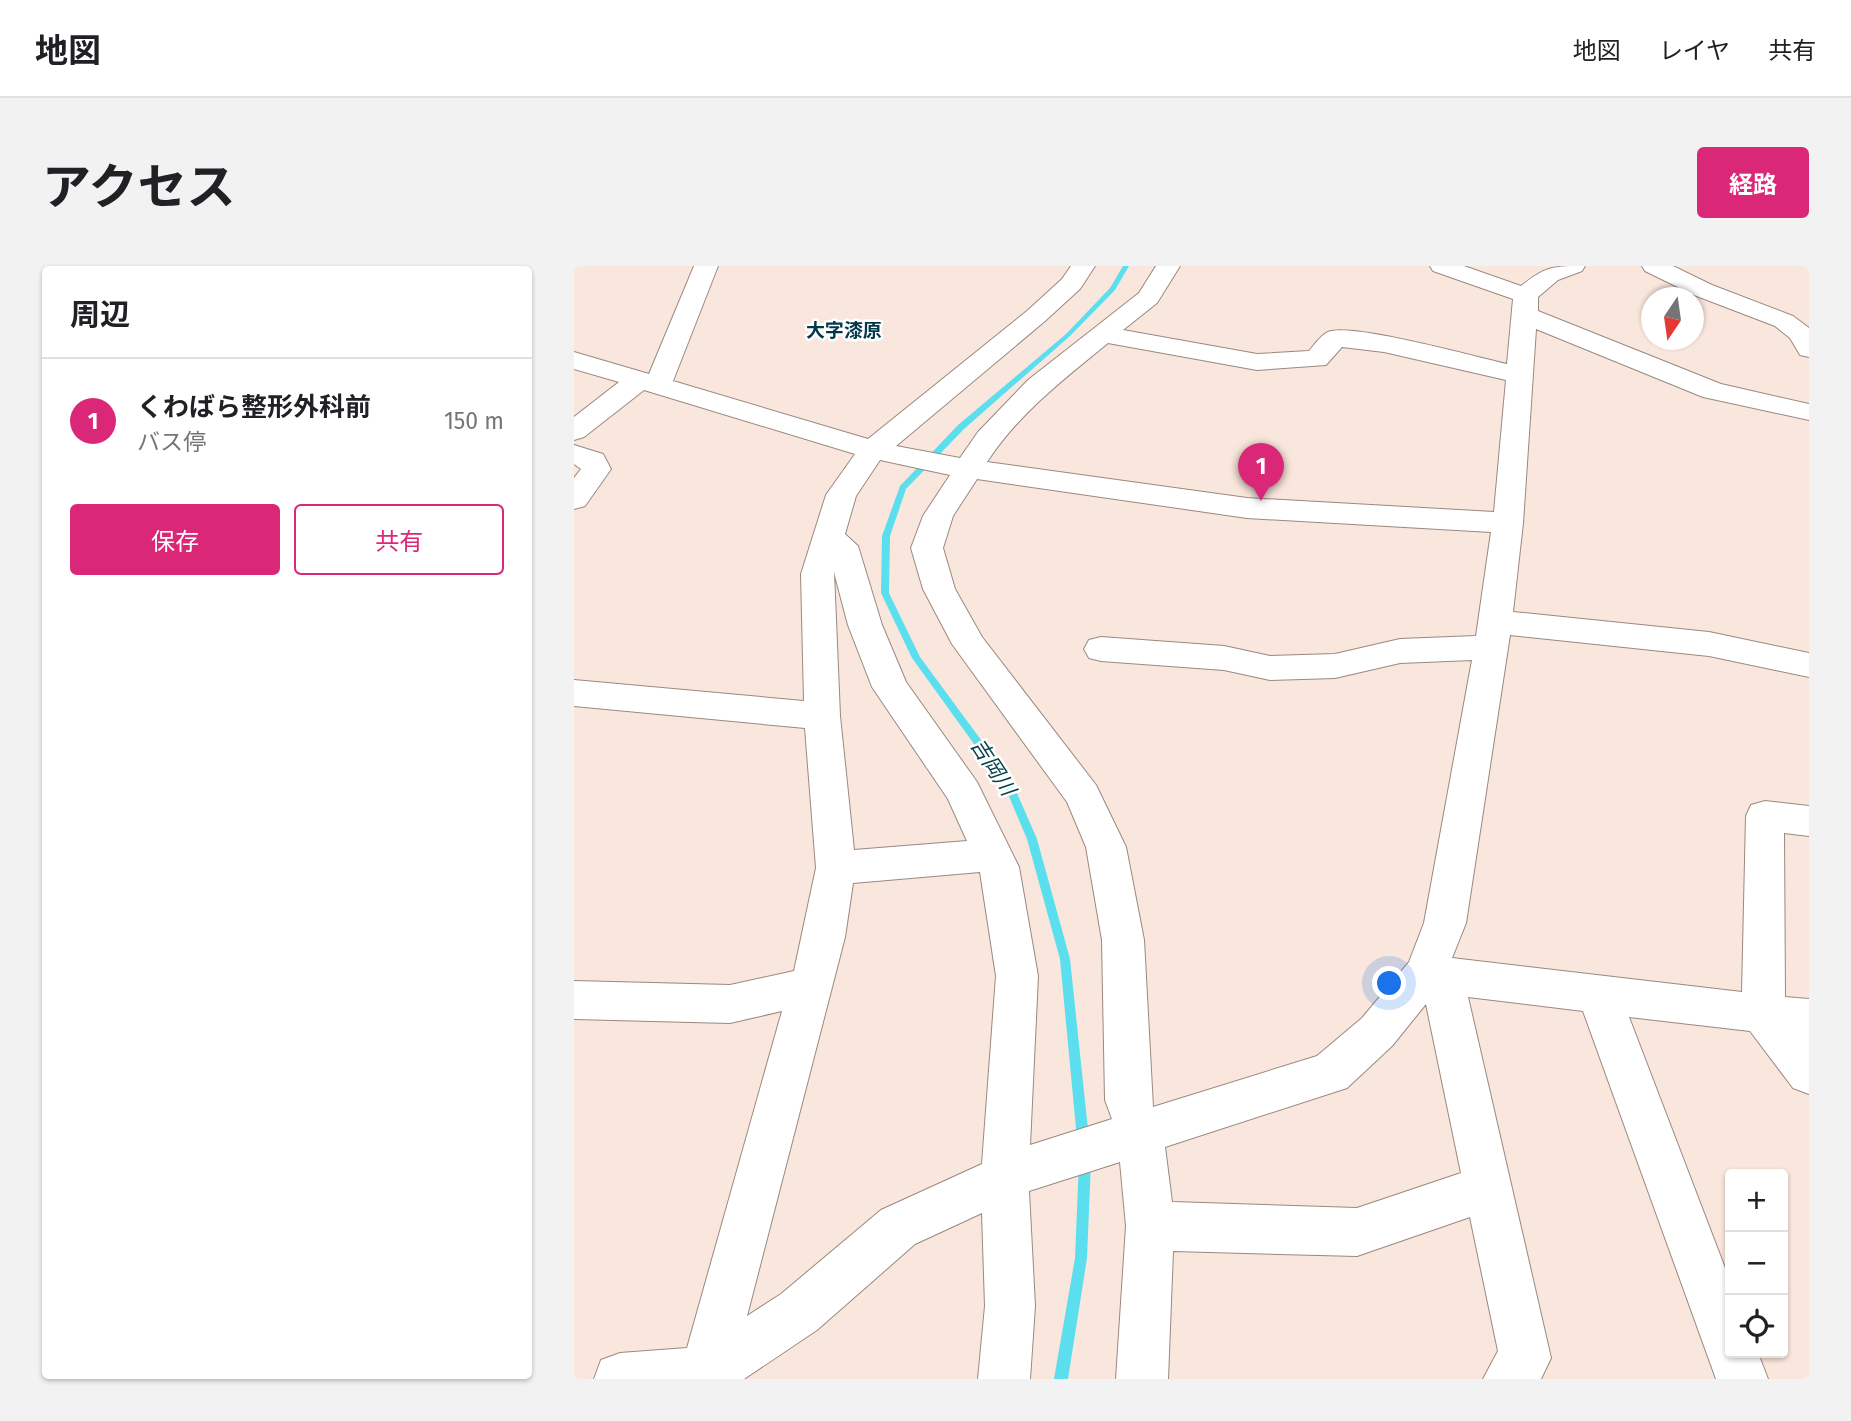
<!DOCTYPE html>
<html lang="ja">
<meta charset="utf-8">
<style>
:root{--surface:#fff;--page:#f2f2f2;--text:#202124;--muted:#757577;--line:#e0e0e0;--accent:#db2777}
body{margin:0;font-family:"Fira Sans","Noto Sans JP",sans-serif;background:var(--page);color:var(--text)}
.controls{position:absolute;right:21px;bottom:21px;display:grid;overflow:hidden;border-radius:7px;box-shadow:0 2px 5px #0004}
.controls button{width:63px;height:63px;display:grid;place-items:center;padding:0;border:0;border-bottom:2px solid var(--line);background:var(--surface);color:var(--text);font:35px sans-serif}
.compass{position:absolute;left:1067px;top:21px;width:63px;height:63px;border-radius:50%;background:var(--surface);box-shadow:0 2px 5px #0004;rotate:193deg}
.you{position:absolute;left:816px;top:718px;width:24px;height:24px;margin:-18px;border:5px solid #fff;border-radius:50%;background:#1a73e8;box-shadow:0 0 0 10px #1a73e833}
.badge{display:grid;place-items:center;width:46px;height:46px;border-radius:50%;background:var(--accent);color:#fff;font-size:23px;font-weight:700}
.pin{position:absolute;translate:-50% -58px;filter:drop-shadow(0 2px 4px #0008)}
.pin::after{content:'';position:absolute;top:37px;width:24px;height:21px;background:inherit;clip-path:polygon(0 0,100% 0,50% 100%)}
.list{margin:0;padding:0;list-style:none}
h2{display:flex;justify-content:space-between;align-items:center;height:91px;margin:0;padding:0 28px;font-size:30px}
h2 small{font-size:23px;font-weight:400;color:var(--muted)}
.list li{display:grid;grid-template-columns:46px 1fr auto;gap:21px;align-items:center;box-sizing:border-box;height:126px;padding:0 28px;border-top:2px solid var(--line)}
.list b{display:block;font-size:26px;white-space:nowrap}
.list p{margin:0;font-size:23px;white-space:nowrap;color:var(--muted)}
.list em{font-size:23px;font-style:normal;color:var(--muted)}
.actions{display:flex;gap:14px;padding:21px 28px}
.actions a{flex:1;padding:16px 0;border:2px solid var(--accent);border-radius:7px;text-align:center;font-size:24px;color:var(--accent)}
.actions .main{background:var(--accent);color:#fff}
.icon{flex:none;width:38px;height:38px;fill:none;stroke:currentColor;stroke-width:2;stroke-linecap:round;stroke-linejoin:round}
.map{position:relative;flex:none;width:1235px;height:1113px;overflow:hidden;border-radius:7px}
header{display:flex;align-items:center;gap:42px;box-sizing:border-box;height:98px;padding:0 35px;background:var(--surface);border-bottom:2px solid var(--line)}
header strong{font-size:33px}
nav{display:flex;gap:38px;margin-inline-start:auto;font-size:24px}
.intro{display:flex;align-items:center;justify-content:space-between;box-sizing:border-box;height:168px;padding:0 42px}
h1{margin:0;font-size:49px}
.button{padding:18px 32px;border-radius:7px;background:var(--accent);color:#fff;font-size:24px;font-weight:700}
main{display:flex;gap:42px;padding:0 42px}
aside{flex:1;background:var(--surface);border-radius:7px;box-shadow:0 2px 5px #0004}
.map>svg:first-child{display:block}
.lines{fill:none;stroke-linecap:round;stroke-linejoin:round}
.stream{fill:#5bdfee;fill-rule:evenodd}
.minor-casing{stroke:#9a8980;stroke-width:2}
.minor{fill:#fff;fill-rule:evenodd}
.labels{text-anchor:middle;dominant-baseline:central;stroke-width:5;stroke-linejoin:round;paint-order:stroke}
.far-quarter-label{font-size:19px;font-weight:bold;fill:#003849;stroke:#fff}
.water-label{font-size:21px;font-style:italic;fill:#024249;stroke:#fff}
</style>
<header>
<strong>地図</strong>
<nav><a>地図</a><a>レイヤ</a><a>共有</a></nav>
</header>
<div class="intro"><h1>アクセス</h1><a class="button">経路</a></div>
<main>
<aside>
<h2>周辺<small></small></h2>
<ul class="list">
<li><span class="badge">1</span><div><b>くわばら整形外科前</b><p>バス停</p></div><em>150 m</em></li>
</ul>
<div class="actions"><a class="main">保存</a><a>共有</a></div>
</aside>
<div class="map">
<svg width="1235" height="1113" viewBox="0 0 1235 1113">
<rect width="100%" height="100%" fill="#f9e6dc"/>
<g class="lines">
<path class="stream" d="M549 0H555L541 24 496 70 390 163 332 223 316 270 315 327 346 391 438 516 463 573 496 693 515 873 513 877 509 879 505 877 503 873 486 693 453 573 431 521 338 392 307 327 308 270 326 220 384 159 492 68 536 22Z
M511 889 515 891 517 895 513 992 494 1113H480L501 992 505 895 507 891Z"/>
<g class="minor-casing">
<path id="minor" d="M120 0H144L99 115 294 173 453 45 488 13 497 0H521L506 23 471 55 322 180 386 192 404 166 454 114 565 27 582 0H606L583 37 549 64 683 88 735 85C740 79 747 69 754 66 775 56 903 91 933 98L939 33 859 5 856 0H890L947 20C972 0 979 0 1011 0L1008 5 984 14 964 31V45L1147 118 1235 138V154L1129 131 962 63 949 257 939 346 1135 366 1235 387V411L1135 390 936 369 892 657 878 692 1168 726 1172 550 1177 539 1191 535 1235 540V570L1210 567 1211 731 1235 733V828L1219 822 1176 765 1055 751 1156 1015V1087H1184L1194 1113H1142L1009 745 894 731 977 1092 967 1113H909L924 1085 896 951 783 990 599 985 594 1113H542L552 960 546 896 455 925 461 1040 456 1113H404L411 1040 408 947 341 978 243 1064 170 1113H20L27 1094 46 1087 113 1082 208 745 156 757 0 753V715L156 719 220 705 242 602 231 462 0 440V414L230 435 227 308 252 229 281 188 70 124 10 171 0 174V151L45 116 0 103V86L75 108ZM534 77 683 104 752 99 768 81 810 86 932 114 920 246 673 232 413 196C444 148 490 113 534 77ZM306 194 376 209 349 250 337 282 349 323 378 378 493 536 512 581 528 674 531 834 538 853 456 879 464 710 445 601 403 516 332 416 308 359 284 280 271 268 282 230ZM403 213 673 252 917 266 902 370 826 373 761 388 696 390 650 380 527 371 515 374 510 383 515 392 527 395 650 404 696 414 761 412 826 397 898 394 850 657 835 696 788 752 743 790 579 841 570 674 552 581 522 519 408 371 381 323 369 282 379 250ZM260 306 274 359 298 421 374 533 393 575 280 584 266 450ZM406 606 422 710 408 898 307 944 207 1028 173 1050 271 671 279 617ZM852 738 887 907 783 942 598 936 591 881 773 822 818 780Z
M1068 0H1099L1138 19 1219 50 1235 62V91L1226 89 1216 72 1201 60 1120 29 1071 5Z
M0 179 29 188 37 203 11 240 0 243V212L7 203 0 198Z"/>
</g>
<use href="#minor" class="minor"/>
</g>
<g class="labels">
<g class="far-quarter-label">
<text x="270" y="64">大字漆原</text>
</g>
<g class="water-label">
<text transform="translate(419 501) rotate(57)">吉岡川</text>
</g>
</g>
</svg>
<div class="controls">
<button>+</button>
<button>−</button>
<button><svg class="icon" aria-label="locate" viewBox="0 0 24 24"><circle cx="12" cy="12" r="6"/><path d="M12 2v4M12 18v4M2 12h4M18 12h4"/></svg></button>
</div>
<svg class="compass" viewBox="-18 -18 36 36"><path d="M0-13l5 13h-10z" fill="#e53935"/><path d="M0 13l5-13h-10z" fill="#757577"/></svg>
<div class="you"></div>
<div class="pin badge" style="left:687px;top:235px">1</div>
</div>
</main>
